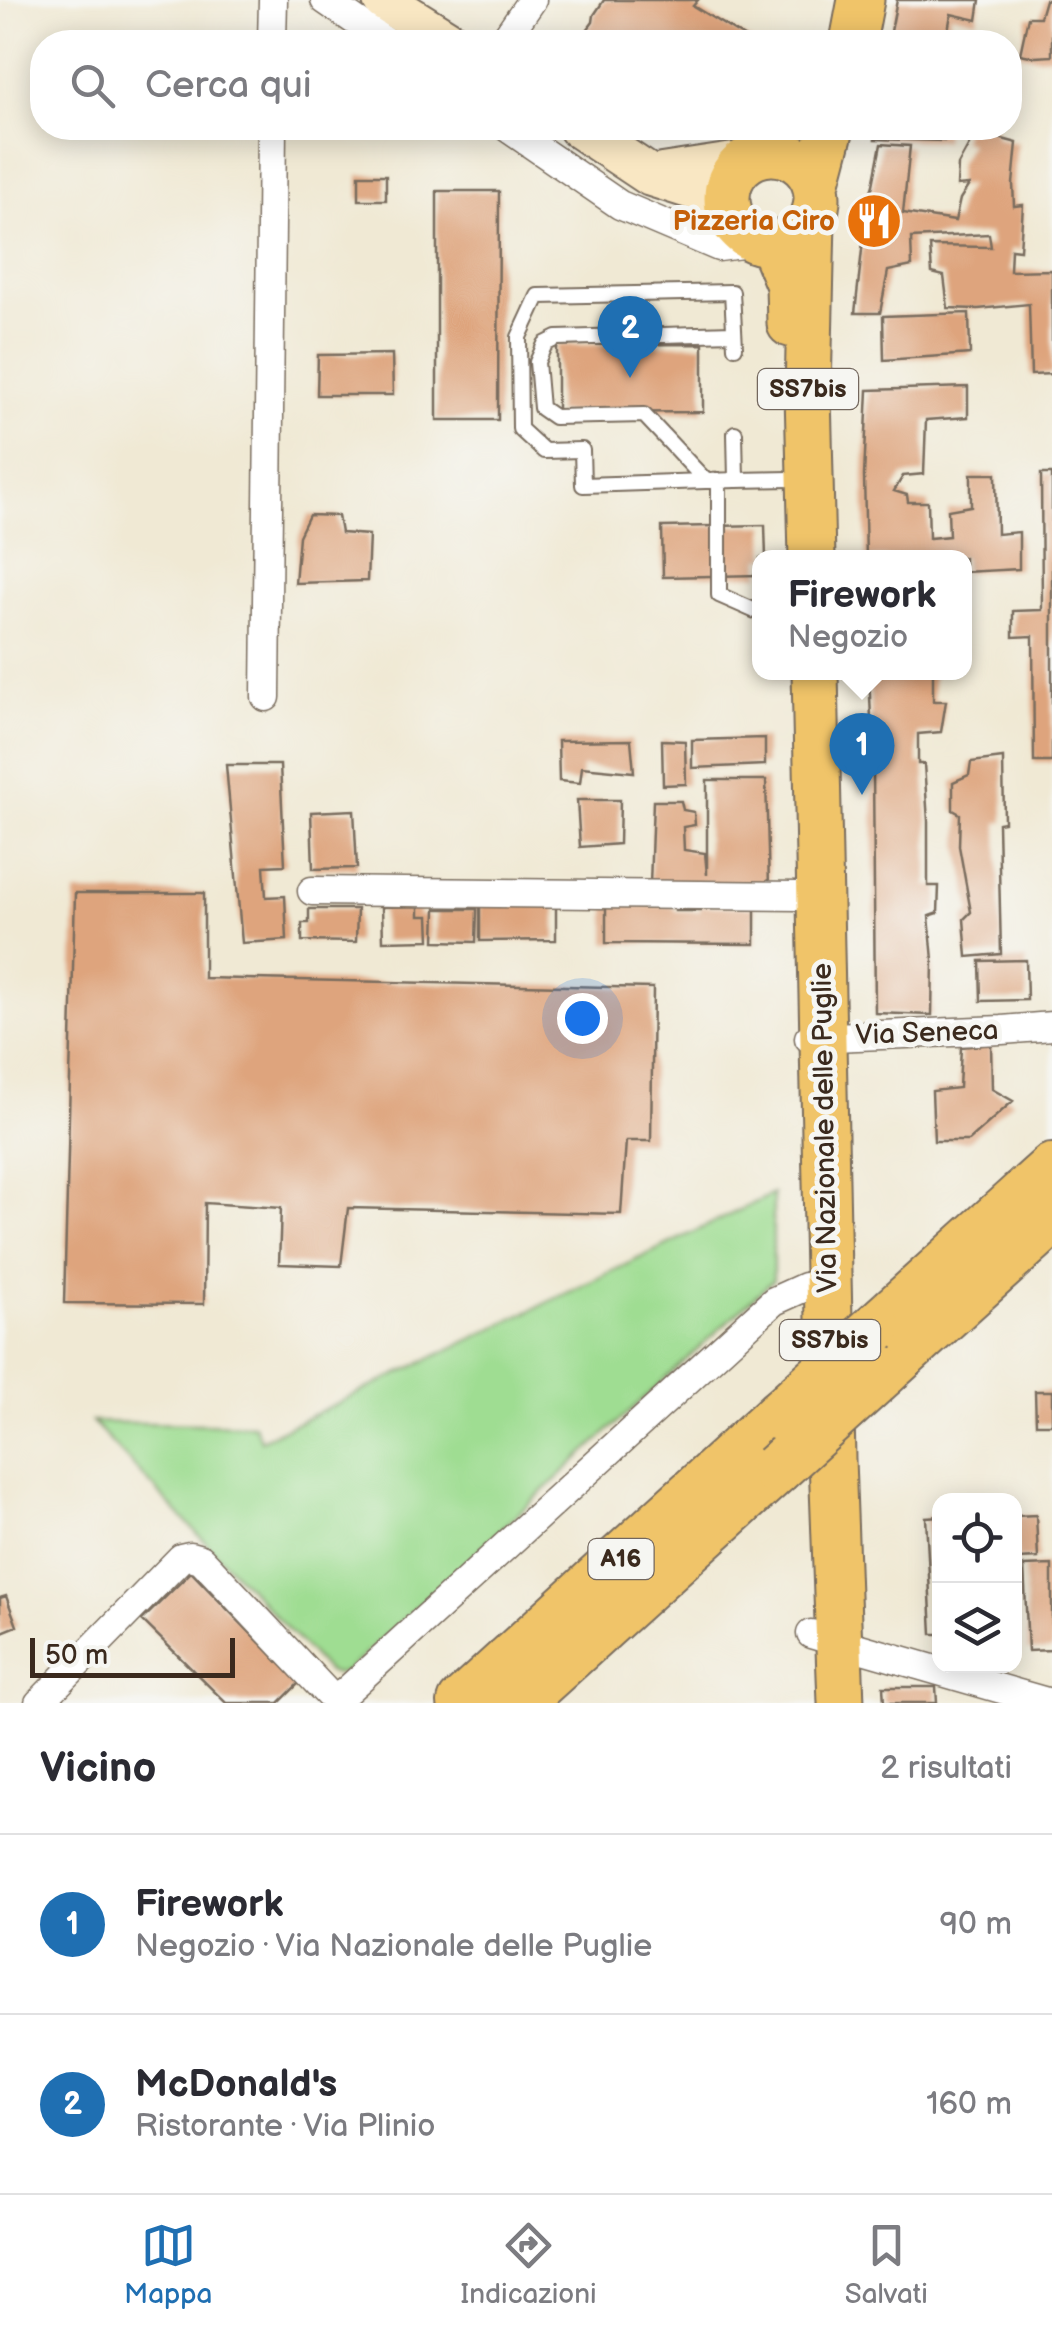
<!DOCTYPE html>
<html lang="it">
<meta charset="utf-8">
<style>
:root{--surface:#fff;--page:#f7f7f7;--text:#2b2b33;--muted:#7c7c81;--line:#e1e1e2;--accent:#1f6fb2}
body{margin:0;font-family:"Balsamiq Sans",sans-serif;background:var(--page);color:var(--text)}
.controls{position:absolute;right:30px;bottom:30px;display:grid;overflow:hidden;border-radius:20px;box-shadow:0 5px 25px #0003}
.controls button{width:90px;height:90px;display:grid;place-items:center;padding:0;border:0;border-bottom:2px solid var(--line);background:var(--surface);color:var(--text);font:50px sans-serif}
.scale{position:absolute;left:30px;bottom:25px;width:205px;box-sizing:border-box;padding-left:10px;border:5px solid #3b2a1e;border-top:0;font-size:28px;line-height:35px;white-space:nowrap;color:#3b2a1e;-webkit-text-stroke:8px #f6f6f2;paint-order:stroke}
.you{position:absolute;left:582px;top:1018px;width:35px;height:35px;margin:-25px;border:8px solid #fff;border-radius:50%;background:#1a73e8;box-shadow:0 0 0 15px #1a73e833}
.badge{display:grid;place-items:center;width:65px;height:65px;border-radius:50%;background:var(--accent);color:#fff;font-size:32px;font-weight:700}
.pin{position:absolute;translate:-50% -82px;filter:drop-shadow(0 2px 5px #0008)}
.pin::after{content:'';position:absolute;top:52px;width:35px;height:30px;background:inherit;clip-path:polygon(0 0,100% 0,50% 100%)}
.popup{position:absolute;left:752px;top:550px;width:220px;height:130px;box-sizing:border-box;display:grid;place-content:center;border-radius:20px;background:var(--surface);filter:drop-shadow(0 2px 8px #0005);font-size:32px;white-space:nowrap;color:var(--muted)}
.popup b{font-size:38px;color:var(--text)}
.popup::after{content:'';position:absolute;left:50%;top:100%;margin-left:-20px;border:20px solid transparent;border-top-color:var(--surface)}
.list{margin:0;padding:0;list-style:none}
h2{display:flex;justify-content:space-between;align-items:center;height:130px;margin:0;padding:0 40px;font-size:42px}
h2 small{font-size:32px;font-weight:400;color:var(--muted)}
.list li{display:grid;grid-template-columns:65px 1fr auto;gap:30px;align-items:center;box-sizing:border-box;height:180px;padding:0 40px;border-top:2px solid var(--line)}
.list b{display:block;font-size:38px;white-space:nowrap}
.list p{margin:0;font-size:32px;white-space:nowrap;color:var(--muted)}
.list em{font-size:32px;font-style:normal;color:var(--muted)}
.icon{flex:none;width:55px;height:55px;fill:none;stroke:currentColor;stroke-width:2;stroke-linecap:round;stroke-linejoin:round}
.map{position:relative;flex:none;width:1052px;height:1703px;overflow:hidden}
.search{position:absolute;background:var(--surface);box-shadow:0 5px 25px #0003;left:30px;right:30px;top:30px;height:110px;display:flex;align-items:center;gap:25px;box-sizing:border-box;padding:0 35px;border-radius:40px;color:var(--muted);font-size:38px}
.sheet{height:490px;background:var(--surface)}
nav{display:flex;justify-content:space-around;align-items:center;box-sizing:border-box;height:140px;border-top:2px solid var(--line);background:var(--surface);font-size:28px;color:var(--muted)}
nav a{display:grid;justify-items:center;gap:5px}
nav .on{color:var(--accent)}
.map>svg:first-child{display:block}
.green{fill:#9fdd92;stroke:#6d8458;stroke-width:2.5}
.building{fill:#dea47d}
.lines{fill:none;stroke-linecap:round;stroke-linejoin:round}
.lane-casing{stroke:#7a6d5e;stroke-width:18}
.street-casing{stroke:#7a6d5e;stroke-width:31}
.secondary-casing{stroke:#7a6d5e;stroke-width:44}
.primary-casing{stroke:#7a6d5e;stroke-width:49}
.highway-casing{stroke:#7a6d5e;stroke-width:54}
.lane{stroke:#fff;stroke-width:14}
.street{stroke:#fff;stroke-width:28}
.secondary{stroke:#f9e7c3;stroke-width:40}
.primary{stroke:#f0c469;stroke-width:45}
.highway{stroke:#f0c469;stroke-width:50}
.highway-bridge-casing{stroke:#7a6d5e;stroke-width:54;stroke-linecap:butt}
.highway-bridge{stroke:#f0c469;stroke-width:50}
.labels{text-anchor:middle;dominant-baseline:central;stroke-width:10;stroke-linejoin:round;paint-order:stroke}
.shield{fill:#f6f6f2;stroke:#73675e;stroke-width:2.5}
.shield-label{font-size:25px;font-weight:bold;fill:#3b2a1e}
.food-label{font-size:28px;font-weight:bold;fill:#c56008;stroke:#f6f6f2;text-anchor:end}
.street-label{font-size:28px;fill:#3b2a1e;stroke:#f6f6f2}
</style>
<div class="map">
<svg width="1052" height="1703" viewBox="0 0 1052 1703">
<rect width="100%" height="100%" fill="#f6f6f2"/>
<filter id="ink" filterUnits="userSpaceOnUse"><feTurbulence type="fractalNoise" baseFrequency=".01" numOctaves="2"/><feDisplacementMap in="SourceGraphic" scale="20" xChannelSelector="R" yChannelSelector="G"/><feConvolveMatrix kernelMatrix="1 2 1 2 8 2 1 2 1" color-interpolation-filters="sRGB"/></filter>
<filter id="wash" filterUnits="userSpaceOnUse"><feTurbulence type="fractalNoise" baseFrequency=".0048" numOctaves="4" result="noise"/><feDisplacementMap in="SourceGraphic" scale="40" xChannelSelector="R" yChannelSelector="G"/><feGaussianBlur stdDeviation="2.25" result="paint"/><feColorMatrix in="noise" values="0 0 0 0 0 0 0 0 0 0 0 0 0 0 0 0 0 1.4 0 .05"/><feComposite in="paint" operator="in"/></filter>
<g filter="url(#wash)">
<rect width="100%" height="100%" fill="#f0e9d4"/>
<path class="green" d="M773 1194V1280L347 1671 337 1674 328 1672 92 1422 254 1425 261 1440Z"/>
<g id="blocks">
<path class="building" d="M604 0H698L693 6 752 42H578L593 22 594 15Z
M897 0H980L977 20 951 14 946 42H889Z
M1045 0H1052V56L1035 57 1020 54 1028 17H1040Z
M877 128H945L944 141 875 139Z
M965 128H996L995 137 1017 143 1013 184 1014 206 1023 205 1020 250 1011 249 1010 271 1052 270V374L1031 375 1029 304 978 309 948 308 944 276 932 273 930 246 991 247 989 234 911 238 912 266 888 271 880 313H855L863 241V215L873 185 881 144 910 146 903 213 955 221 960 199 969 185 957 186 958 165 970 143 962 141Z
M359 175H386V200H359Z
M437 191H499L498 420H437Z
M969 313 970 354 884 360 883 316Z
M703 344V412L557 413V345Z
M392 354 393 395H317L318 355Z
M968 387V417L926 420 924 474 903 476 894 491 907 495 908 502H928L929 538 949 536 948 510 971 506V474H996L997 534 1019 532V569L964 572V558H866L864 476 868 390Z
M1041 474H1052V762H1034L1033 636 1013 637V611L1042 610Z
M309 515 338 516 341 533 369 535 367 581 295 583 299 536Z
M765 525 766 558H760V575L663 577 662 527Z
M869 672H933V701H946L941 732 918 734V764H924L928 821V886H939L938 913 929 916 933 960 932 1015 875 1013 873 766Z
M765 738V765L692 768V740Z
M631 740 634 772 582 767 580 783 559 781 558 741Z
M662 740 685 741 686 784 663 785Z
M1003 758 1004 822 998 823 1001 954 967 957 964 919 971 912 959 846 960 814 953 810V782L969 775 971 762Z
M226 765H280L285 865 264 866 266 897 285 896 287 940 242 943Z
M707 780H766L769 887 650 885 653 801H681L683 810 694 812 695 825 683 827 684 850 705 853 707 875Z
M577 800H620L619 844 580 847Z
M354 810 357 868 313 869 311 812Z
M75 893H204V978L653 988 651 1141H626L621 1214 348 1208 341 1266 279 1264 281 1208 205 1203 204 1304 64 1303Z
M480 904H556V940L480 941Z
M606 905 675 906V911H700V906L755 907V944L606 943Z
M419 906V916H429L430 940 383 941 382 907Z
M309 909H357L356 942 302 941V923H309Z
M436 909H477L476 942 435 941Z
M1026 960 1027 1000 981 1001 980 961Z
M991 1044 992 1089 1013 1101 968 1141H934L932 1091 959 1088 961 1047Z
M1035 1391H1052V1424H1036Z
M1036 1515 1038 1558 1017 1559 1016 1516Z
M940 1516V1634H932L926 1517Z
M1052 1565V1650L1028 1651 1024 1566Z
M191 1572 299 1683 279 1703H226L142 1620Z
M6 1596 17 1626 0 1633V1598Z
M883 1687H936L937 1703H884Z"/>
</g>
</g>
<g filter="url(#ink)">
<use href="#blocks" fill-opacity="0" stroke="#7a6d5e" stroke-width="2.5"/>
<g class="lines">
<g class="lane-casing">
<path id="lane" d="M735 347 732 292 538 296 519 337 520 429 544 451 582 450 583 485 736 480
M735 433 736 480 791 479
M706 481 644 415 554 417 541 408 537 362 545 344 557 338 733 333
M719 481V595L760 613"/>
</g>
<g class="street-casing">
<path id="street" d="M325 0 386 42
M272 42 273 0
M503 42 532 0
M508 128 620 205 719 247 757 242
M266 697 272 128
M312 891 800 896
M809 1038 1002 1030 1052 1026
M811 1634 1050 1703
M39 1703 181 1558 190 1556 201 1559 329 1695 341 1696 774 1301 805 1287"/>
</g>
<g class="secondary-casing">
<path id="secondary" d="M383 0 450 42
M579 128 651 176 727 200
M662 174 747 161"/>
</g>
<g class="primary-casing">
<path id="primary" d="M853 42 861 0
M727 198a45 45 0 1 1 90 0a45 45 0 1 1-90 0Z
M816 185 831 128
M772 244 789 285 790 324
M812 558 808 393 812 220
M815 672 832 1459 841 1703"/>
</g>
<g class="highway-casing">
<path id="highway" d="M876 1328 1052 1169
M883 1372 1052 1219
M463 1703 779 1415
M517 1703 776 1469"/>
</g>
<use href="#lane" class="lane"/>
<use href="#street" class="street"/>
<use href="#secondary" class="secondary"/>
<use href="#primary" class="primary"/>
<use href="#highway" class="highway"/>
<g class="highway-bridge-casing">
<path id="highway-bridge" d="M779 1415 876 1328
M776 1469 883 1372"/>
</g>
<use href="#highway-bridge" class="highway-bridge"/>
</g>
</g>
<defs>
<g id="restaurant-disc" transform="scale(2.875)"><circle r="9.5" fill="#e8710a" stroke="#f6f6f2"/><path d="M-5-6h1v4h1v-4h1v4h1v-4h1v5L-1.5 .5V6h-2V.5L-5-1ZM5-6V6H3V1.5H1.5Q1.5-4 5-6Z" fill="#fff"/></g>
</defs>
<g fill-rule="evenodd">
<use href="#restaurant-disc" x="874" y="221"/>
</g>
<g class="labels">
<g class="shield">
<rect x="758" y="369" width="100" height="40" rx="8"/>
<rect x="780" y="1320" width="100" height="40" rx="8"/>
<rect x="588.5" y="1539" width="65" height="40" rx="8"/>
</g>
<g class="shield-label">
<text x="808" y="389">SS7bis</text>
<text x="830" y="1340">SS7bis</text>
<text x="621" y="1559">A16</text>
</g>
<g class="food-label">
<text x="835" y="221">Pizzeria Ciro</text>
</g>
<g class="street-label">
<text transform="translate(927 1033) rotate(-2)">Via Seneca</text>
<text transform="translate(825 1128) rotate(-91)">Via Nazionale delle Puglie</text>
</g>
</g>
</svg>
<div class="controls">
<button><svg class="icon" aria-label="locate" viewBox="0 0 24 24"><circle cx="12" cy="12" r="6"/><path d="M12 2v4M12 18v4M2 12h4M18 12h4"/></svg></button>
<button><svg class="icon" aria-label="layers" viewBox="0 0 24 24"><path d="M12 4l9 5-9 5-9-5zM3 14l9 5 9-5"/></svg></button>
</div>
<div class="scale">50 m</div>
<div class="you"></div>
<div class="pin badge" style="left:862px;top:795px">1</div>
<div class="popup"><b>Firework</b>Negozio</div>
<div class="pin badge" style="left:630px;top:378px">2</div>
<div class="search"><svg class="icon" aria-label="search" viewBox="0 0 24 24"><circle cx="10" cy="10" r="6"/><path d="M15 15l6 6"/></svg>Cerca qui</div>
</div>
<section class="sheet">
<h2>Vicino<small>2 risultati</small></h2>
<ul class="list">
<li><span class="badge">1</span><div><b>Firework</b><p>Negozio · Via Nazionale delle Puglie</p></div><em>90 m</em></li>
<li><span class="badge">2</span><div><b>McDonald's</b><p>Ristorante · Via Plinio</p></div><em>160 m</em></li>
</ul>
</section>
<nav>
<a class="on"><svg class="icon" aria-label="map" viewBox="0 0 24 24"><path d="M3 6l6-2 6 2 6-2v14l-6 2-6-2-6 2zM9 4v14M15 6v14"/></svg>Mappa</a>
<a><svg class="icon" aria-label="directions" viewBox="0 0 24 24"><path d="M12 3l9 9-9 9-9-9zM9 14v-3h6M13 9l2 2-2 2"/></svg>Indicazioni</a>
<a><svg class="icon" aria-label="saved" viewBox="0 0 24 24"><path d="M7 4h10v16l-5-4-5 4z"/></svg>Salvati</a>
</nav>
